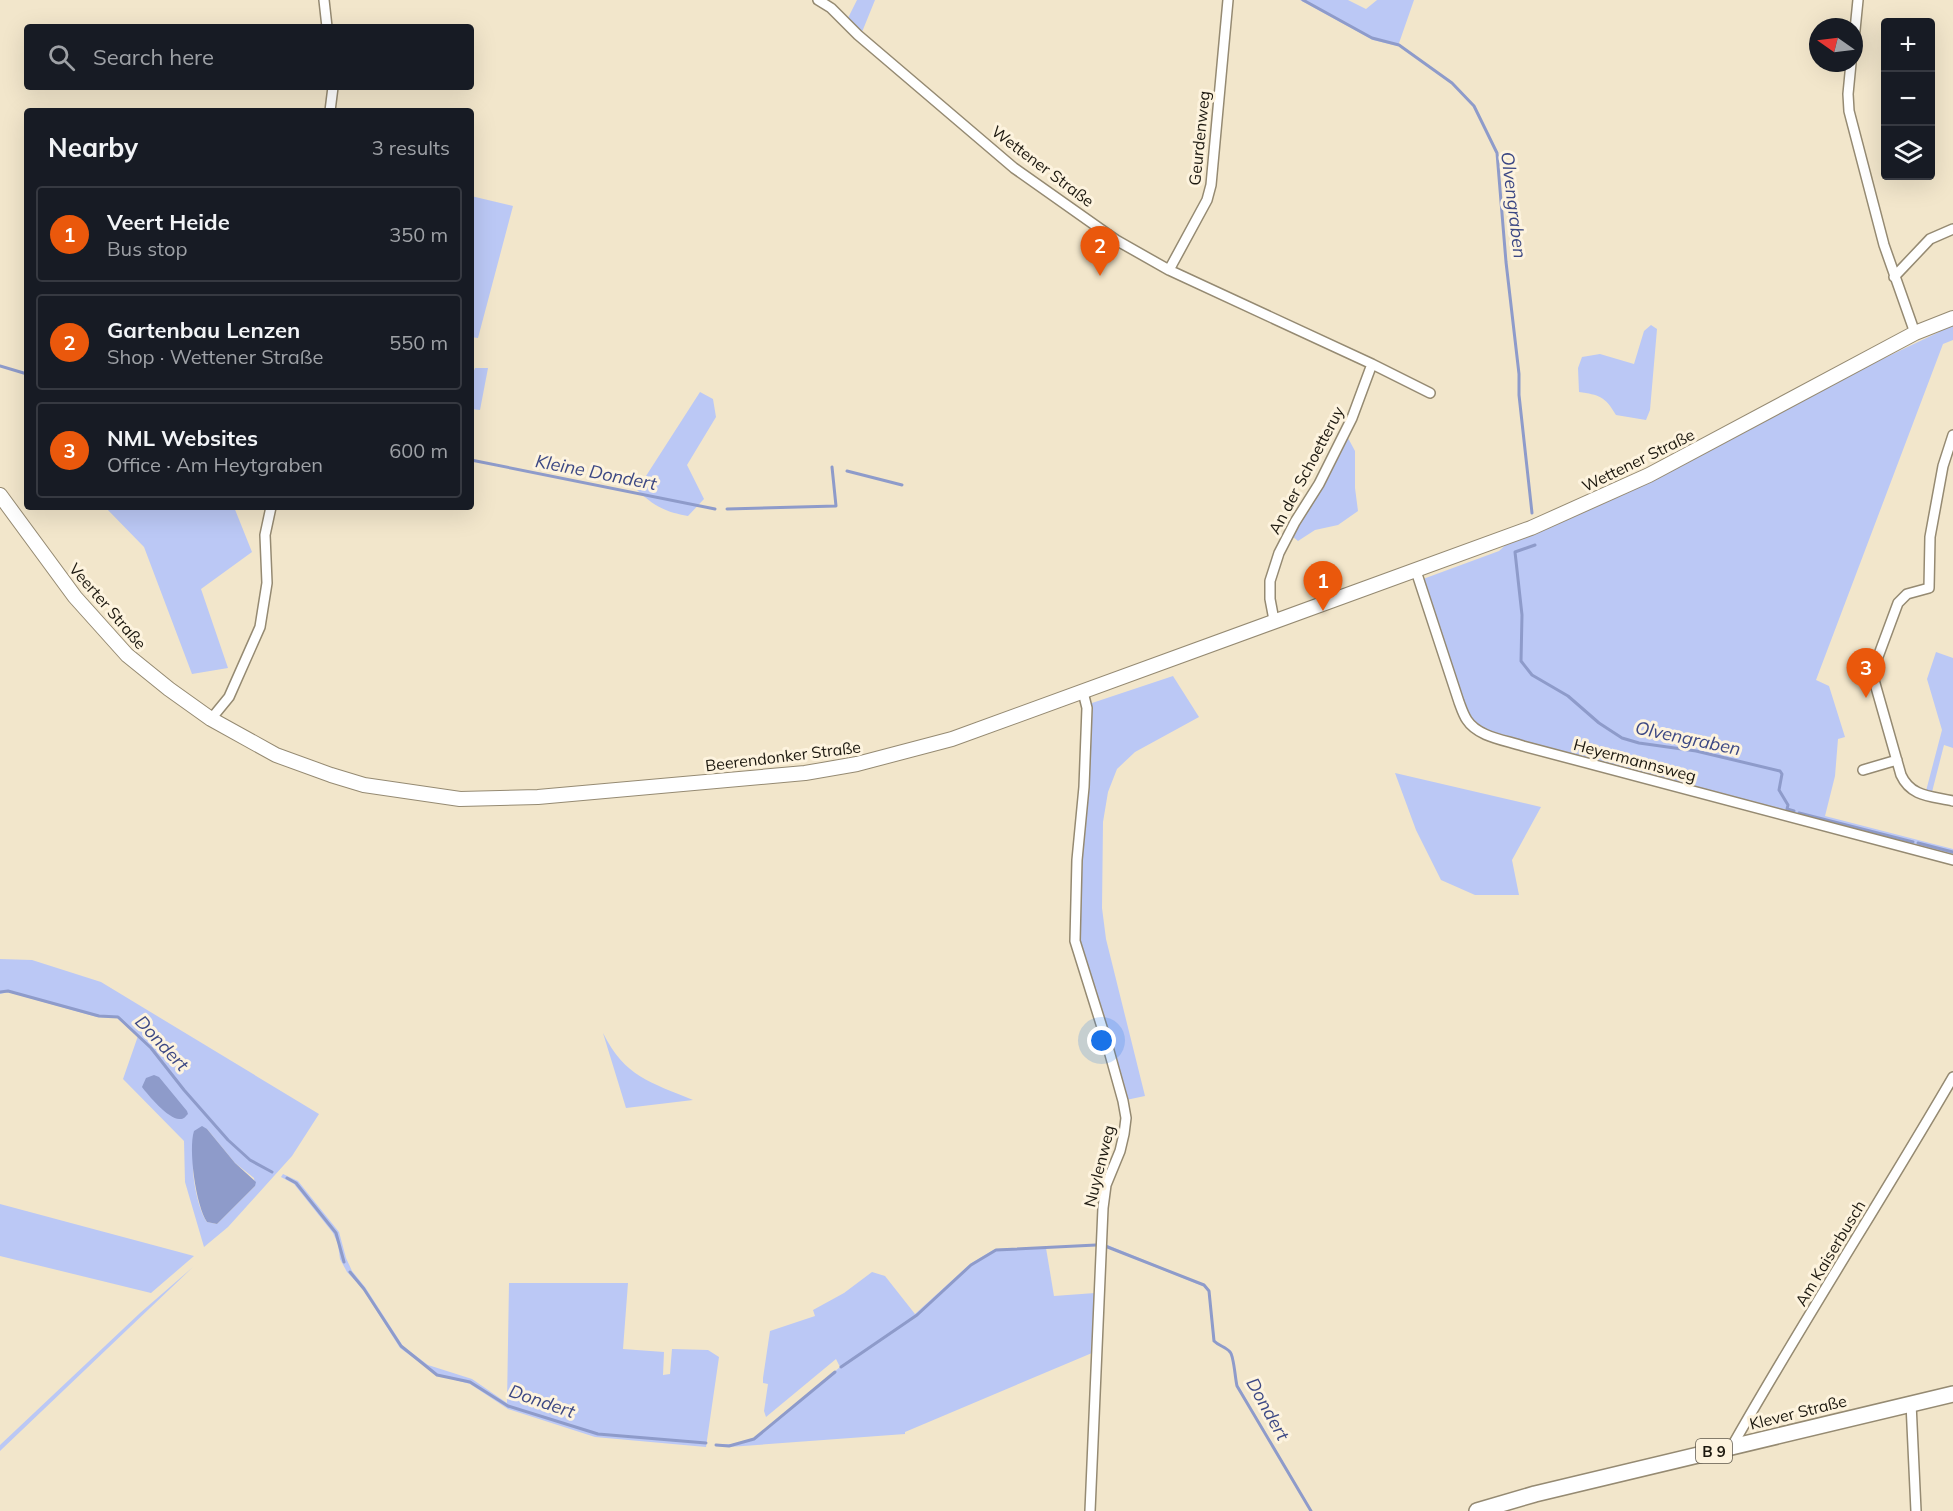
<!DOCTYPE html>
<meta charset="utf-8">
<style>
:root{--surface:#171b24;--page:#242831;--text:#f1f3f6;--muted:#9ea1a6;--line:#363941;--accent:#ea580c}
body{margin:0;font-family:Mulish,sans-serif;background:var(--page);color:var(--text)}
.controls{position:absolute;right:18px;top:18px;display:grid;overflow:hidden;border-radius:6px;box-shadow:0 6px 24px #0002}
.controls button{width:54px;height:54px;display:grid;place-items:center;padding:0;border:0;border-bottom:2px solid var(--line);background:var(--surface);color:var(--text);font:30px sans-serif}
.compass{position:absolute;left:1809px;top:18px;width:54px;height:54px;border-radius:50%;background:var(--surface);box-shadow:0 6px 24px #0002;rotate:284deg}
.you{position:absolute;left:1102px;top:1041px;width:21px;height:21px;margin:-15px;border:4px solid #fff;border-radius:50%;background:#1a73e8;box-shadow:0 0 0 9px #1a73e833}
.badge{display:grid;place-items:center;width:39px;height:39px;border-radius:50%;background:var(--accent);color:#fff;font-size:20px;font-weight:700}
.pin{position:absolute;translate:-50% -50px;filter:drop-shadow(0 2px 3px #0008)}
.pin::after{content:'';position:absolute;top:32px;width:21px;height:18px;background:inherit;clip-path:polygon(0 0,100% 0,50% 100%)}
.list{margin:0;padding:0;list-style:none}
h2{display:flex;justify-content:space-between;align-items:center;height:78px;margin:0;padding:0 24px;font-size:26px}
h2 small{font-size:20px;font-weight:400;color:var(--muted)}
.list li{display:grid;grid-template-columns:39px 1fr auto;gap:18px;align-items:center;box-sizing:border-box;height:96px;margin:0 12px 12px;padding:0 12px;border:2px solid var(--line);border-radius:6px}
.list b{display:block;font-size:22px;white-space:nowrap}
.list p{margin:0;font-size:20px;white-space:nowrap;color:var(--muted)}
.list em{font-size:20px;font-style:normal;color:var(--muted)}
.icon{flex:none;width:33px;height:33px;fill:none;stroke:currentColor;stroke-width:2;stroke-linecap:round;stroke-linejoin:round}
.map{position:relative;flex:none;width:1953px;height:1511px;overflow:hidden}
.search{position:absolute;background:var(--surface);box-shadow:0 6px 24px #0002;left:24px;top:24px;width:450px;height:66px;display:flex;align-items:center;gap:15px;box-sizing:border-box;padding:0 21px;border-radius:6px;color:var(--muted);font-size:22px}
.panel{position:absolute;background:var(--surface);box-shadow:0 6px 24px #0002;left:24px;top:108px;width:450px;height:402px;border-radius:6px}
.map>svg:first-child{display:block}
.green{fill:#bbc8f5;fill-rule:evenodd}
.water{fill:#8e9bca}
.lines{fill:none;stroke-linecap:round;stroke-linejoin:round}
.stream{stroke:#8e9bca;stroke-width:3}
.street-casing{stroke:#958a72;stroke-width:12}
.secondary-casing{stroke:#958a72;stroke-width:16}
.primary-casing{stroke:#958a72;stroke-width:18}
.street{stroke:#fff;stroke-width:9}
.secondary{stroke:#fff;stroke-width:14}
.primary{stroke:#fff;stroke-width:15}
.labels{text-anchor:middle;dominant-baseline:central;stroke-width:6;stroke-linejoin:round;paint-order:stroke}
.shield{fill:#fdf3de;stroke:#605a4d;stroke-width:1.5}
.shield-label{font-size:15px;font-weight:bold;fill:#1c180f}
.street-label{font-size:16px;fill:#1c180f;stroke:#fdf3de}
.water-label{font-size:18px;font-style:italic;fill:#3c4884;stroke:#fdf3de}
</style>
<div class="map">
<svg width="1953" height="1511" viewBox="0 0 1953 1511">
<rect width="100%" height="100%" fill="#f2e6cb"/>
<path class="green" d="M857 0H875L862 32 848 18Z
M1300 0H1348L1366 9 1377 0H1414L1398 46 1373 40Z
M471 196 513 206 478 338 471 337Z
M1953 322V340L1943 344 1816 680 1829 686 1845 737 1838 739 1835 776 1825 816 1953 849V856L1524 742C1491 732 1479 734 1462 701L1423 579 1499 551 1529 524 1633 478 1939 332 1949 323Z
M1651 325 1657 329 1650 410 1646 420 1616 415C1605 396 1599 395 1579 392L1578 368 1582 357 1600 354 1634 364 1644 331Z
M475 368H488L480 410 471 409V378Z
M700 392 713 399 716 417 687 465 704 499 688 516C665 512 654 506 637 490Z
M1348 438 1355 451V488L1358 511 1338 525 1315 530 1298 541 1292 536Z
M105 507H234L252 552 201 589 228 668 192 674 144 547Z
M1936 652 1953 658V748L1944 745 1932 792 1926 791 1942 730 1927 679Z
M1173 676 1199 717 1135 752 1117 769 1108 792 1103 822 1102 908 1106 939 1145 1096 1126 1100 1079 941 1077 921 1089 704Z
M1395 773 1541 807 1512 860 1519 895H1475L1441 880 1416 830Z
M0 959 32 960 101 982 319 1114 292 1156 228 1227 204 1247 185 1182 184 1141 123 1079 138 1036 117 1018 97 1017 8 992 0 994ZM207 1129 235 1163 254 1178 255 1186 217 1224 207 1222C198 1210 190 1170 194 1156 197 1147 203 1138 207 1129Z
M603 1033C625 1077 650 1082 693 1100L626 1108Z
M283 1174 298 1181 339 1232 346 1258 352 1271 365 1287 403 1346 428 1365 472 1379 507 1403 509 1283H628L623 1349 664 1352 663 1375 670 1374 672 1349 708 1350 719 1357 706 1447 595 1437 508 1409 470 1384 437 1375 400 1348 363 1289 347 1272 340 1259 338 1244 333 1233 294 1184 281 1177Z
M0 1204 194 1256 151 1293 0 1256Z
M1105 1244 1205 1285 1209 1290 1215 1340C1219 1346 1226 1346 1231 1351 1235 1354 1235 1377 1238 1385L1312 1511H1310L1237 1386C1234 1378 1234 1357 1229 1352 1225 1347 1218 1346 1213 1341L1208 1290 1203 1286 1105 1247Z
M1097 1245 1046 1248 1054 1296 1095 1293 1092 1353 905 1432V1434L729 1447 715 1445V1444C729 1445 740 1444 753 1439L840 1367 836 1359 766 1417 764 1411 768 1384 763 1383V1378L770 1331 815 1316 813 1310 844 1293 872 1272 885 1276 915 1314 970 1264 995 1249Z
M193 1267 0 1451V1445L140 1313Z"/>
<path class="water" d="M154 1075 159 1077 187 1111 188 1114C185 1117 184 1119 180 1119 169 1120 148 1095 142 1087L146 1078Z
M202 1126 207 1129 235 1163 256 1182 255 1186 217 1224 207 1222C196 1206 188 1149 194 1131Z"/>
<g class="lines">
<path class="stream" d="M1303 0 1372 38 1399 45 1452 83 1474 106 1497 153 1506 262 1519 374V395L1532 513
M0 366 27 374
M471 460 715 509
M847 471 902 485
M727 509 836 506 832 467
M1535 545 1515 552 1522 615 1521 661 1532 675 1568 696 1599 723 1622 738 1639 743 1696 751 1780 771 1782 774 1779 790 1788 805 1787 809 1794 811
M1799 813 1913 842
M1918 843 1953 852
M0 992 8 991 99 1016 118 1017 151 1048 184 1090 228 1140 250 1160 272 1172
M287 1178 296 1183 336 1233 344 1262
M1105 1246 1204 1285 1209 1291 1214 1341C1219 1346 1226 1347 1230 1352 1234 1356 1235 1378 1237 1386L1311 1511
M350 1272 364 1289 401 1346 437 1375 470 1382 508 1406 598 1434 706 1443
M841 1367 917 1315 971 1265 996 1250 1096 1245
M716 1445 729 1446 754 1439 835 1372"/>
<g class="street-casing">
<path id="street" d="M324 0 327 27
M818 0 831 8 858 35 1014 168 1116 240 1169 270 1372 364 1430 393
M1854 40 1858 0
M1851 63 1848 94 1849 111 1884 245 1915 333
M330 111 333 87
M1169 270 1207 200 1211 185 1228 0
M1894 277 1930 239 1953 229
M1953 435 1943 466 1930 537 1929 588 1907 594 1898 603 1872 673 1901 775C1911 797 1931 796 1953 801
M1416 571 1459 702C1461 707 1463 714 1467 720 1478 737 1505 740 1523 746L1953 860
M1274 620 1270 599V581L1279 553 1295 522 1319 484 1352 418 1372 364
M1083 692 1087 708 1084 787 1077 860 1075 941 1106 1040 1123 1101 1126 1118 1124 1134 1120 1151 1106 1185 1103 1208 1090 1511
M211 719 229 697 260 627 267 583 265 535 271 507
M1863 770 1897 760
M1911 1403 1916 1511
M1736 1446 1735 1441C1805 1318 1882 1199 1953 1077"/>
</g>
<g class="secondary-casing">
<path id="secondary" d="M0 495 75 597 127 655 169 689 211 719 276 755 331 775 364 785 460 799 538 797 805 773 857 764 952 739 1531 528 1649 475 1915 333 1953 318"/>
</g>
<g class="primary-casing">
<path id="primary" d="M1477 1511 1535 1494 1953 1394"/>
</g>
<use href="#street" class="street"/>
<use href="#secondary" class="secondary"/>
<use href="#primary" class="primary"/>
</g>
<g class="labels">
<rect class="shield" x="1696" y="1439" width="36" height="24" rx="4.5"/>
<g class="shield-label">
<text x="1714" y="1451">B 9</text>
</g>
<g class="street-label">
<text transform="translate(1199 138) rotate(-84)">Geurdenweg</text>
<text transform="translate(1043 166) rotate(37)">Wettener Straße</text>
<text transform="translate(1638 460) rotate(-26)">Wettener Straße</text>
<text transform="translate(1306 470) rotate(-62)">An der Schoetteruy</text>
<text transform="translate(108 606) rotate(49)">Veerter Straße</text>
<text transform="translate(783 756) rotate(-7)">Beerendonker Straße</text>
<text transform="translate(1635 760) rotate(15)">Heyermannsweg</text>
<text transform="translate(1099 1166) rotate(-76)">Nuylenweg</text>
<text transform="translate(1830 1253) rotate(-59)">Am Kaiserbusch</text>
<text transform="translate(1798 1412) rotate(-14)">Klever Straße</text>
</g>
<g class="water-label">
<text transform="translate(1514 205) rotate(83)">Olvengraben</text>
<text transform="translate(596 472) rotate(11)">Kleine Dondert</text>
<text transform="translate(1688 738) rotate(12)">Olvengraben</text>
<text transform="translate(162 1043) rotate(47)">Dondert</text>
<text transform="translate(542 1401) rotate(19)">Dondert</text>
<text transform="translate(1268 1409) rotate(61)">Dondert</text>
</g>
</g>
</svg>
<div class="controls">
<button>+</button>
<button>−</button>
<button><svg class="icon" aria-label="layers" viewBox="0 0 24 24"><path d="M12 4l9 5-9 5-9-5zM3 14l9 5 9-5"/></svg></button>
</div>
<svg class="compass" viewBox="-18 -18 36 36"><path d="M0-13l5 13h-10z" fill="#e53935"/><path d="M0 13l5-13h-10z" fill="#9ea1a6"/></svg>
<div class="you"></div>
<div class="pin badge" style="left:1323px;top:611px">1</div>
<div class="pin badge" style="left:1100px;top:276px">2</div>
<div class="pin badge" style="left:1866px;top:698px">3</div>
<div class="search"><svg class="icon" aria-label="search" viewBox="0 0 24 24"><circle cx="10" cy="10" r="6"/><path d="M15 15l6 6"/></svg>Search here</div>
<section class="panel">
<h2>Nearby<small>3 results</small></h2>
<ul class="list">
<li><span class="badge">1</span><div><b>Veert Heide</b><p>Bus stop</p></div><em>350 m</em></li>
<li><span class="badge">2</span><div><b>Gartenbau Lenzen</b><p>Shop · Wettener Straße</p></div><em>550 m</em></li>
<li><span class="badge">3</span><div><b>NML Websites</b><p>Office · Am Heytgraben</p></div><em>600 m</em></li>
</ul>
</section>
</div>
